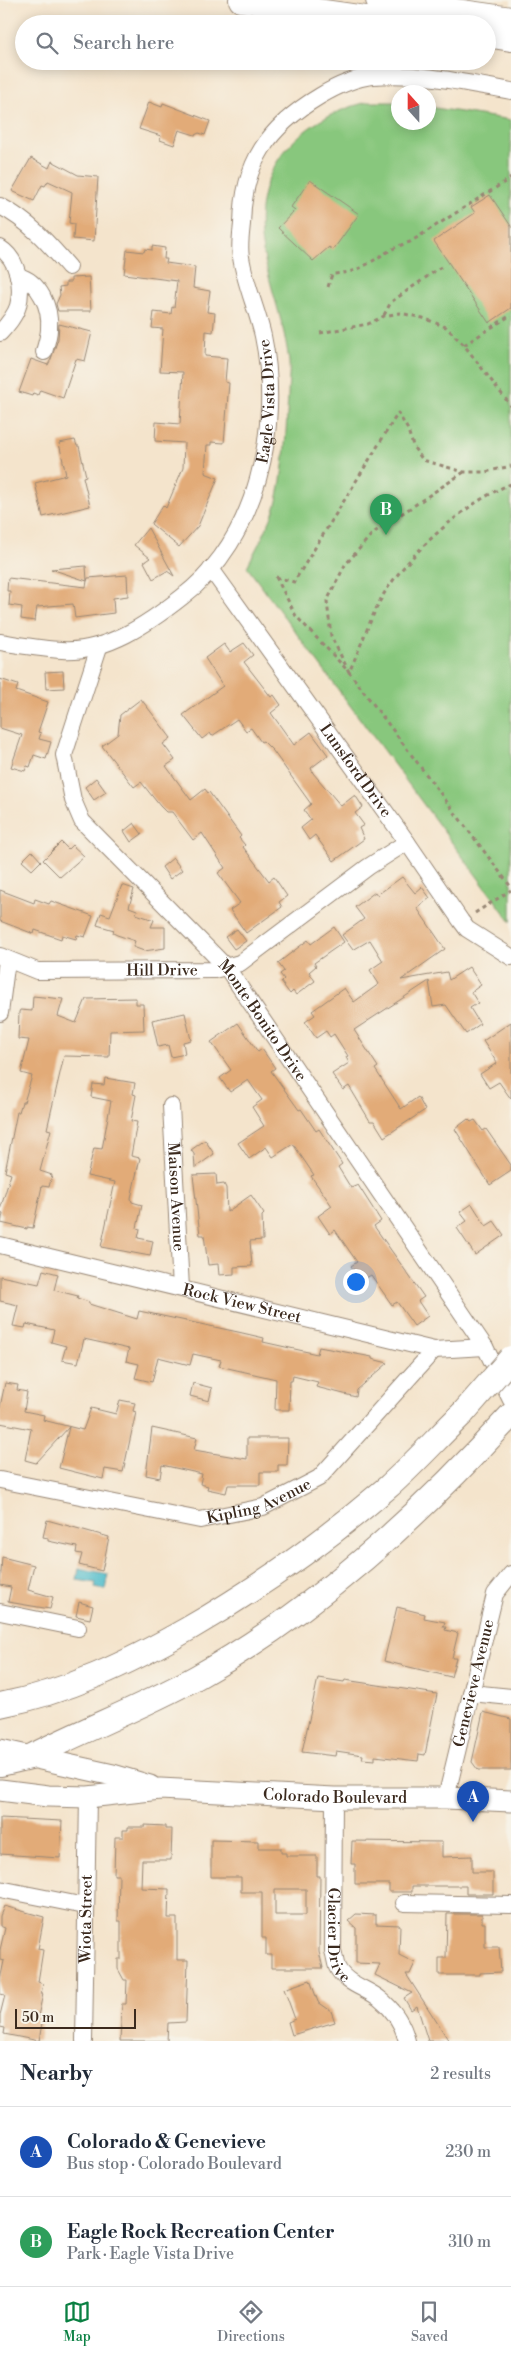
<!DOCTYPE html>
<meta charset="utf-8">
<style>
:root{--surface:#fff;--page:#f6f6f7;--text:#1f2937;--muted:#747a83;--line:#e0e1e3;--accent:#0b8043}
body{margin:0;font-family:"Libre Bodoni",serif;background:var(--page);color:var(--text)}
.compass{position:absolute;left:391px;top:85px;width:45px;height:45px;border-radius:50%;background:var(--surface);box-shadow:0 2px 12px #0003;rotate:339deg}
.scale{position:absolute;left:15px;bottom:12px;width:121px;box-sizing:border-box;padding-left:5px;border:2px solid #3b2a1e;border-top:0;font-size:14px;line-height:18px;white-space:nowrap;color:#3b2a1e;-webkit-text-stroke:4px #f7f3e8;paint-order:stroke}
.you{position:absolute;left:355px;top:1281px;width:18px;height:18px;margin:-12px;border:4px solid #fff;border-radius:50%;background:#1a73e8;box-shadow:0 0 0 8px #1a73e833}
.badge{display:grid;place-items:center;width:32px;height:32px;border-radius:50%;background:var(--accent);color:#fff;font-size:16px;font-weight:700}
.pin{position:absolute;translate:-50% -41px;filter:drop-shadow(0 1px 2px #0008)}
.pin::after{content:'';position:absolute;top:26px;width:18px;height:15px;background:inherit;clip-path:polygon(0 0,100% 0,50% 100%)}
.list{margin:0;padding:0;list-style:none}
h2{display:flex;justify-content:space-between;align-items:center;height:65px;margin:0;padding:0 20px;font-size:21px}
h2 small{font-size:16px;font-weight:400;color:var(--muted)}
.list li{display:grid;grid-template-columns:32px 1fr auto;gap:15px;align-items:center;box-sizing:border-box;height:90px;padding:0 20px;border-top:1px solid var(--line)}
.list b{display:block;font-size:19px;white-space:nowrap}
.list p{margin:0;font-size:16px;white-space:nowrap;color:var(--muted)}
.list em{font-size:16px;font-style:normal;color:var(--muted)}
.icon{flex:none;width:28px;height:28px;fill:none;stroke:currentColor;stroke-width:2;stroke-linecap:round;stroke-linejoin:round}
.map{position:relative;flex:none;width:511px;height:2041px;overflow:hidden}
.search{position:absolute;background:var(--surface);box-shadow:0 2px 12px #0003;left:15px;right:15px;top:15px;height:55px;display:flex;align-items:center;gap:12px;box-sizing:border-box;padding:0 18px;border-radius:28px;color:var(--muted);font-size:19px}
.sheet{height:245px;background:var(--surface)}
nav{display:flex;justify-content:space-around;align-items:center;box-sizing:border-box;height:70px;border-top:1px solid var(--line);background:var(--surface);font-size:14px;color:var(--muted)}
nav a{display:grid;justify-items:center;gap:2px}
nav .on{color:var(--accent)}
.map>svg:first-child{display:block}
.green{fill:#88c77d;stroke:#62784e}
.water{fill:#52becc;stroke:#467475}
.building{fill:#e2ab78;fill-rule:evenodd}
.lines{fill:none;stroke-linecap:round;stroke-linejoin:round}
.minor-casing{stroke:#988775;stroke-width:18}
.major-casing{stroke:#988775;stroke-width:23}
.highway-casing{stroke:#988775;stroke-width:26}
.path{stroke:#988775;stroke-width:3;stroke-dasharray:4 4;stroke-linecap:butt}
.minor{stroke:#fff;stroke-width:16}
.major{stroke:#fff;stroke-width:21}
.highway{stroke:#fff;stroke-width:24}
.highway-bridge-casing{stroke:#988775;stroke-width:26;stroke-linecap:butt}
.highway-bridge{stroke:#fff;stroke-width:24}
.labels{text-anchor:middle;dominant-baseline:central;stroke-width:4;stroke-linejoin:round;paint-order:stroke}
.street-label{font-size:16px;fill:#3b2a1e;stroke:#f7f3e8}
</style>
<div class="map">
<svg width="511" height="2041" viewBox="0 0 511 2041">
<rect width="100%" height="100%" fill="#f7f3e8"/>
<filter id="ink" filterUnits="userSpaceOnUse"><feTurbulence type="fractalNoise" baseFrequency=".02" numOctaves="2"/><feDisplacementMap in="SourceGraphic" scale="10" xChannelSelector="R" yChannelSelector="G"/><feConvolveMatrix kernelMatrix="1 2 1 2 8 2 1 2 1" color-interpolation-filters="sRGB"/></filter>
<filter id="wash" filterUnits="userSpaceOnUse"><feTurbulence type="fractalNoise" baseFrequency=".0096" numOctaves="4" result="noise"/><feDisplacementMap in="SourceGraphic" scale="20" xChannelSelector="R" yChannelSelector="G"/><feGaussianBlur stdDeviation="1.12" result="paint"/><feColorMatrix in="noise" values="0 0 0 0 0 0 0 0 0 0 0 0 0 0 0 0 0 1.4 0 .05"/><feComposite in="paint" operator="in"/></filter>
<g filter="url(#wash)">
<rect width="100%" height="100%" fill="#f4e4cc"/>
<path class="green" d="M368 102H398V122H428L429 107 511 120V922L247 567C257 546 271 524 277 501 285 467 286 431 288 396 288 385 290 373 289 362 285 325 270 288 263 251 248 174 295 119 368 102Z"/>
<path class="water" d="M79 1568 108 1574 105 1590 95 1588 96 1583 77 1580Z"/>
<g id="blocks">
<path class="building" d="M149 102 162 107 163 103 210 121 205 135 199 133 195 135 179 130 174 145 160 140 161 136 139 129Z
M31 158 49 168 52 161 78 175 98 177 94 241 73 239 74 224 69 223 72 192 48 181 45 186 42 185 34 201 12 191Z
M310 180 359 214 333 250 329 247 313 261 278 228 295 210 291 207Z
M490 195 511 226V308L489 323 434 241 475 213 471 207Z
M152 246 165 248 164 259H167L166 263 195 267 193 288 210 291 207 312 215 313 213 332 206 331 205 356 227 358 225 382 229 383 224 443 211 442V445H207L205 473 218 478 198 526 179 547 151 524 163 505 166 508 183 468 184 443 155 441 156 422 180 424 183 372 160 371 163 329 152 328 154 312 171 314 172 307 174 308 177 281 124 274 127 250 144 252 145 249 152 250Z
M89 277 91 311H58L56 304 60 295 59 287 66 286V282H71V278Z
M59 324 92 332 85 361 76 359 63 398 40 390 38 395 33 393 32 396 19 392 31 359 48 365 51 359 58 339Z
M75 440 77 446H79L86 476 83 477 90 506 43 517 35 483 66 475 59 443Z
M148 528 174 576 167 571 153 579 144 562 150 558 134 545Z
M86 566 87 581 88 578 127 575 128 596 113 598 114 613 75 618 73 604 37 607 35 621 21 619 22 607 9 605 10 591H7L8 578 86 587 87 581 51 569Z
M244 643 253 655 244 662 271 697 274 695 281 705 271 713 294 745 311 732 328 755 311 768 313 773 341 806 355 795 363 807 355 813 364 825 359 828 364 839 334 861 315 835 309 840 301 828 311 820 304 810 311 804 273 751 263 741 261 742 251 728 246 731 237 719 212 736 210 733 202 739 183 715 223 686 205 658 224 644 230 652Z
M63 671 64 688 46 689 45 672Z
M0 679 18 685 16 691 48 702 38 732 41 733 39 739 51 742 46 759 34 755 30 767 27 766 25 771 11 767 22 735 0 728Z
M141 699 171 738 163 744 175 760 166 766 191 800 205 789 208 793 209 792 241 836 239 838 245 845 243 847 269 881 274 877 287 896 279 902 282 907 246 933 230 910 240 903 218 873 225 868 202 833 193 840 172 812H166L160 806 141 782 134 787 102 746 118 734 120 715Z
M96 778 106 792 94 800 85 787Z
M134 823 142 834 131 842 124 831Z
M61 842 68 849 72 845 84 856 60 877 43 860Z
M32 851 41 861 32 870 22 861Z
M173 858 182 870 170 879 162 867Z
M402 877 415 893 422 887 430 898 417 908 445 949 401 980 447 972 449 980 469 967 481 985 471 992 478 1003 470 1008 480 1024 466 1034 446 1005 433 1007 429 981 354 1030 378 1067 375 1069 401 1109 418 1097 425 1110 384 1137 374 1121H370L349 1086 343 1090 332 1074 349 1063 346 1057 348 1056 334 1034 330 1037 326 1031 316 1038 305 1022 315 1015 312 1011 344 988 354 1002 379 984 370 970 383 961 370 940 353 950 342 935 364 919 355 907 375 892 377 895Z
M122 885 134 889 129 907 137 910 136 914 154 920 151 927H165V948L144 951 133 947 135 941 117 935 113 933 114 930 97 925 101 913 110 916Z
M0 890 34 903 35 899 49 904 51 901 93 916 85 937 77 935 76 939 62 935 61 939 35 930 34 934 0 921Z
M334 927 344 942 314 963 316 966 309 972 315 981 296 995 293 991 290 994 281 982 284 979 280 974 284 971 278 963 308 940 311 944Z
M237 929 246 941 234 949 225 937Z
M33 996 63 999 58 1016 76 1023 86 999 136 998V1004H143L144 1030 110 1031 109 1057 64 1056 47 1129 51 1130 40 1171 52 1175 49 1187 42 1186 33 1228 27 1227V1229L1 1223 3 1214 0 1213V1210L11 1174 5 1172 17 1112H19L22 1102H24L32 1076 21 1073 29 1040 18 1039 19 1012 20 1010 32 1011Z
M185 1013 191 1040 183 1042 185 1054 171 1057 168 1045 158 1047 152 1020Z
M511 1022V1099L499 1082 489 1088 480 1074 497 1063 483 1041Z
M238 1023 258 1052 262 1049 275 1068 271 1071 299 1110 301 1109 316 1131 319 1129 342 1164 338 1167 351 1188 358 1185 381 1221 374 1226 424 1297 418 1301 428 1316 414 1326 397 1302 392 1305 371 1275 361 1281 351 1266 357 1262 335 1230 330 1234 318 1216 332 1206 311 1176 314 1175 293 1144 273 1157 266 1147 249 1159 238 1143 264 1126 252 1107 262 1100 248 1080 230 1092 220 1078 231 1070 211 1042Z
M105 1078 135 1083 133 1094 136 1095 131 1121 137 1122 131 1156 140 1158 131 1198 132 1202 142 1205 137 1228 140 1229 138 1238 153 1241 150 1256 101 1247 115 1182 87 1176 94 1148 102 1149 111 1101 91 1097 93 1084 104 1085Z
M468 1119 471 1122 475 1120 483 1131 486 1129 511 1165V1171L490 1185 455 1129Z
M205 1140 214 1154 195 1168 194 1154 191 1150Z
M216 1174 217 1185 224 1184 226 1188 227 1212 251 1195 264 1214 262 1216 263 1240 250 1241 252 1266 234 1267V1274L219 1275 218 1264 208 1265 204 1235H200L193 1175Z
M472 1204 486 1226 494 1221 504 1235 475 1255 457 1228 467 1221 460 1212Z
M43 1270 58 1274 54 1290 78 1296 77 1298 89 1302V1304L137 1319 139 1311 238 1332 264 1338 263 1342 317 1354 319 1347 372 1357V1359L388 1363 357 1390 356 1397 316 1387 318 1382 293 1376 292 1381H290L289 1410H275L276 1379 219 1366 221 1360 193 1354 190 1365 158 1357 152 1382 135 1378 139 1364 126 1361 129 1349 84 1339 78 1363 62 1360 66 1346 51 1342 54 1330 26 1324 25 1328 13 1326 18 1305 0 1301V1276L39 1284Z
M5 1383 18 1385 17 1390 27 1392 24 1411 44 1415 43 1420 83 1430 91 1408 116 1414 120 1400 135 1403 133 1411 136 1412 123 1472 105 1469 103 1479 59 1468 69 1427 36 1463 25 1460 31 1429 0 1423V1407Z
M193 1383 212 1388 209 1401 190 1396Z
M152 1428 197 1438 194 1450 247 1459V1438H288L287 1465H278V1472H260V1485H228L226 1493 207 1489 208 1486 200 1484 202 1474 162 1465 160 1478 146 1475Z
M47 1520 109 1537 102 1571 79 1565 82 1554 76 1553 77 1547 48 1541V1538L43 1537Z
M2 1557 34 1565 28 1590 53 1597 50 1609 8 1602 11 1587 0 1585Z
M79 1602 93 1606 90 1619 76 1616Z
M397 1607 425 1614 424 1618 445 1622 443 1627H446L445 1630 458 1633 452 1658H456L451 1677 384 1661Z
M318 1678 344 1682 345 1680 437 1694 425 1755 419 1754 418 1761 375 1756V1760L362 1759 363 1755 336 1751 335 1756 302 1752Z
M483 1712 511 1719V1770H478L472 1762Z
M0 1818 62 1821 60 1858 0 1854Z
M145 1825 165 1826V1829H172L171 1860H142L141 1888 169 1889 168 1918H177V1960H188L186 2022 168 2023 167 2041H120L122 2004H126L127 1980H124L118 1969V1959H121V1921H118L119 1875H114L115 1837H123V1830H128V1827H145Z
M211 1840 258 1841V1848H281V1853H286V1856H317V1876H320L319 1952 323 1968H271V1955H266V1938H262V1892H241V1877H211ZM275 1889H306V1915H275Z
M352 1841 442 1842V1857L472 1856V1872H493V1894H466V1886H412V1892H389V1884H355V1864H351Z
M4 1906 44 1917 38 1949 43 1950 38 1982 43 1984 41 1994H43L38 2016 43 2017 39 2041 4 2034 5 2028 0 2027V2015L5 1995 0 1994V1980L4 1961 0 1960V1950L5 1928 0 1926V1916Z
M356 1914 376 1915V1924L400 1925 399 1955 415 1963 410 1974H406L449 2041H428L417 2006 411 2010 404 1998 412 1993 375 1975 380 1964 356 1963V1928L348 1921Z
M447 1914H482V1923H485V1947H499L501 1972 480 1973V1975H439V1958H446Z
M310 1980 318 2002 331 2011 335 2022 292 2035 288 2022 295 2019 284 1989Z"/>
</g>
</g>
<g filter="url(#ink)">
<use href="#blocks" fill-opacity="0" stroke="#988775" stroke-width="1"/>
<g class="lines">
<g class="minor-casing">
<g id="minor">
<path d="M0 206C29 221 48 243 69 267"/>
<path d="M0 248C18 259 23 287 18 306 15 316 7 325 0 333"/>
<path d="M18 276C39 281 51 307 49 329 49 336 46 344 44 352"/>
<path id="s1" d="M211 569 407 842 461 921 467 929 511 957"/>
<path id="s2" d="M0 642C20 645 41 649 62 650 106 653 149 623 182 597 258 539 282 426 263 336 257 309 245 284 241 257 239 247 241 234 242 224 243 163 268 127 320 96 335 87 355 78 373 76 420 72 465 83 511 91"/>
<path id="s3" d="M99 647 64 755 73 800 82 821 227 968 485 1347 511 1400"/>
<path id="s4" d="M0 956 37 971 214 970 240 963 368 867 407 842"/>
<path d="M0 1013 7 960"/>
<path id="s5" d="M171 1106 181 1288"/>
<path id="s6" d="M0 1245 434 1350 485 1347"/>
<path id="s7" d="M0 1480 200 1520 263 1507 319 1478 434 1350"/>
<path d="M0 1612 78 1628"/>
<path d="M471 1693 511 1697"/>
<path id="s8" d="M334 1798 333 1951C335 1956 335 1962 337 1967 345 1984 367 1988 380 1999 394 2010 403 2024 407 2041"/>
<path id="s9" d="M446 1798 495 1594 511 1574"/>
<path d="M0 1889 85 1906"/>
<path d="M404 1903 511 1905"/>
<path id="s10" d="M84 2041 88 1797"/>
</g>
</g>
<g class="major-casing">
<g id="major">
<path d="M0 1750 113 1775 150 1786"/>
<path id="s11" d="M0 1790 48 1796 88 1797 160 1789 334 1798H446L511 1801"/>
</g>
</g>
<g class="highway-casing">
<path id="highway" d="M241 0 407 24
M378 0 511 19
M487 35 511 39
M0 1705C68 1692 128 1663 188 1629 259 1588 325 1541 388 1487 414 1464 438 1437 463 1413
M0 1764 30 1757C85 1729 143 1707 197 1677 316 1611 420 1515 511 1415"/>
</g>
<path class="path" d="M328 287 332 274C369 273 376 252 410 242L511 178
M384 315 391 302 441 267
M320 333 368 324 384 316 400 313 423 318 446 327 464 345 511 406
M464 345 511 315
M464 472 373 533 345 565 327 601 331 636 349 672C360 649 372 613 385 592 411 552 467 501 511 484
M276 577 296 616 349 672 511 887
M276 577 294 582 398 413 407 428 414 448 423 460 464 472H485L511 466
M475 913 511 890"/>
<use href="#minor" class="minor"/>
<use href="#major" class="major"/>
<use href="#highway" class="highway"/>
<g class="highway-bridge-casing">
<path id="highway-bridge" d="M463 1413 511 1358"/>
</g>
<use href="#highway-bridge" class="highway-bridge"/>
</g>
</g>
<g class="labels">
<g class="street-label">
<text stroke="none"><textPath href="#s2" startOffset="418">Eagle Vista Drive</textPath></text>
<text stroke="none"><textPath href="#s1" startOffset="248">Lunsford Drive</textPath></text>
<text stroke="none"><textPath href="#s4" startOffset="165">Hill Drive</textPath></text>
<text stroke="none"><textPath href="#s3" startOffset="452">Monte Bonito Drive</textPath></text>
<text stroke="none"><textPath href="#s5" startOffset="91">Maison Avenue</textPath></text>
<text stroke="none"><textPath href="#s6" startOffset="249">Rock View Street</textPath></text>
<text stroke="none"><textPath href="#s7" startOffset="266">Kipling Avenue</textPath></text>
<text stroke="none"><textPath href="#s9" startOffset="118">Genevieve Avenue</textPath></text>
<text stroke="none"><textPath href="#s11" startOffset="336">Colorado Boulevard</textPath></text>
<text stroke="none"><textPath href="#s10" startOffset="122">Wiota Street</textPath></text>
<text stroke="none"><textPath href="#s8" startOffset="138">Glacier Drive</textPath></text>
</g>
</g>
</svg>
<svg class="compass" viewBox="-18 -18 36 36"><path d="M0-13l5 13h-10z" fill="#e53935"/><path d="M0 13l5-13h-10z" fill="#747a83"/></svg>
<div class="scale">50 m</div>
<div class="you"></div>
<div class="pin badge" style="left:473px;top:1822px;background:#1a4fb4">A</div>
<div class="pin badge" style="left:386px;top:535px;background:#2e9e5b">B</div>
<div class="search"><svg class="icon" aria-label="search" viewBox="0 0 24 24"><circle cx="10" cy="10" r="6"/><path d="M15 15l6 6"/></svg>Search here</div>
</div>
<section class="sheet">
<h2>Nearby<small>2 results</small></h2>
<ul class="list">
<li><span class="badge" style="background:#1a4fb4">A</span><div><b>Colorado &amp; Genevieve</b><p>Bus stop · Colorado Boulevard</p></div><em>230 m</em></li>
<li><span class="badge" style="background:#2e9e5b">B</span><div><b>Eagle Rock Recreation Center</b><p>Park · Eagle Vista Drive</p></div><em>310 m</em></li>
</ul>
</section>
<nav>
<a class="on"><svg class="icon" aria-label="map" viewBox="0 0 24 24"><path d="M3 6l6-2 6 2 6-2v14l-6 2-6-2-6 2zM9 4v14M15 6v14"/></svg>Map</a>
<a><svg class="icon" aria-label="directions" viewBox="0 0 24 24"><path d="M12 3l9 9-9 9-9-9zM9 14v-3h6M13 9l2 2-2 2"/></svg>Directions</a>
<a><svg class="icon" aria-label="saved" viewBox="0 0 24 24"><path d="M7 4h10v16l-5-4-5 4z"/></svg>Saved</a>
</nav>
